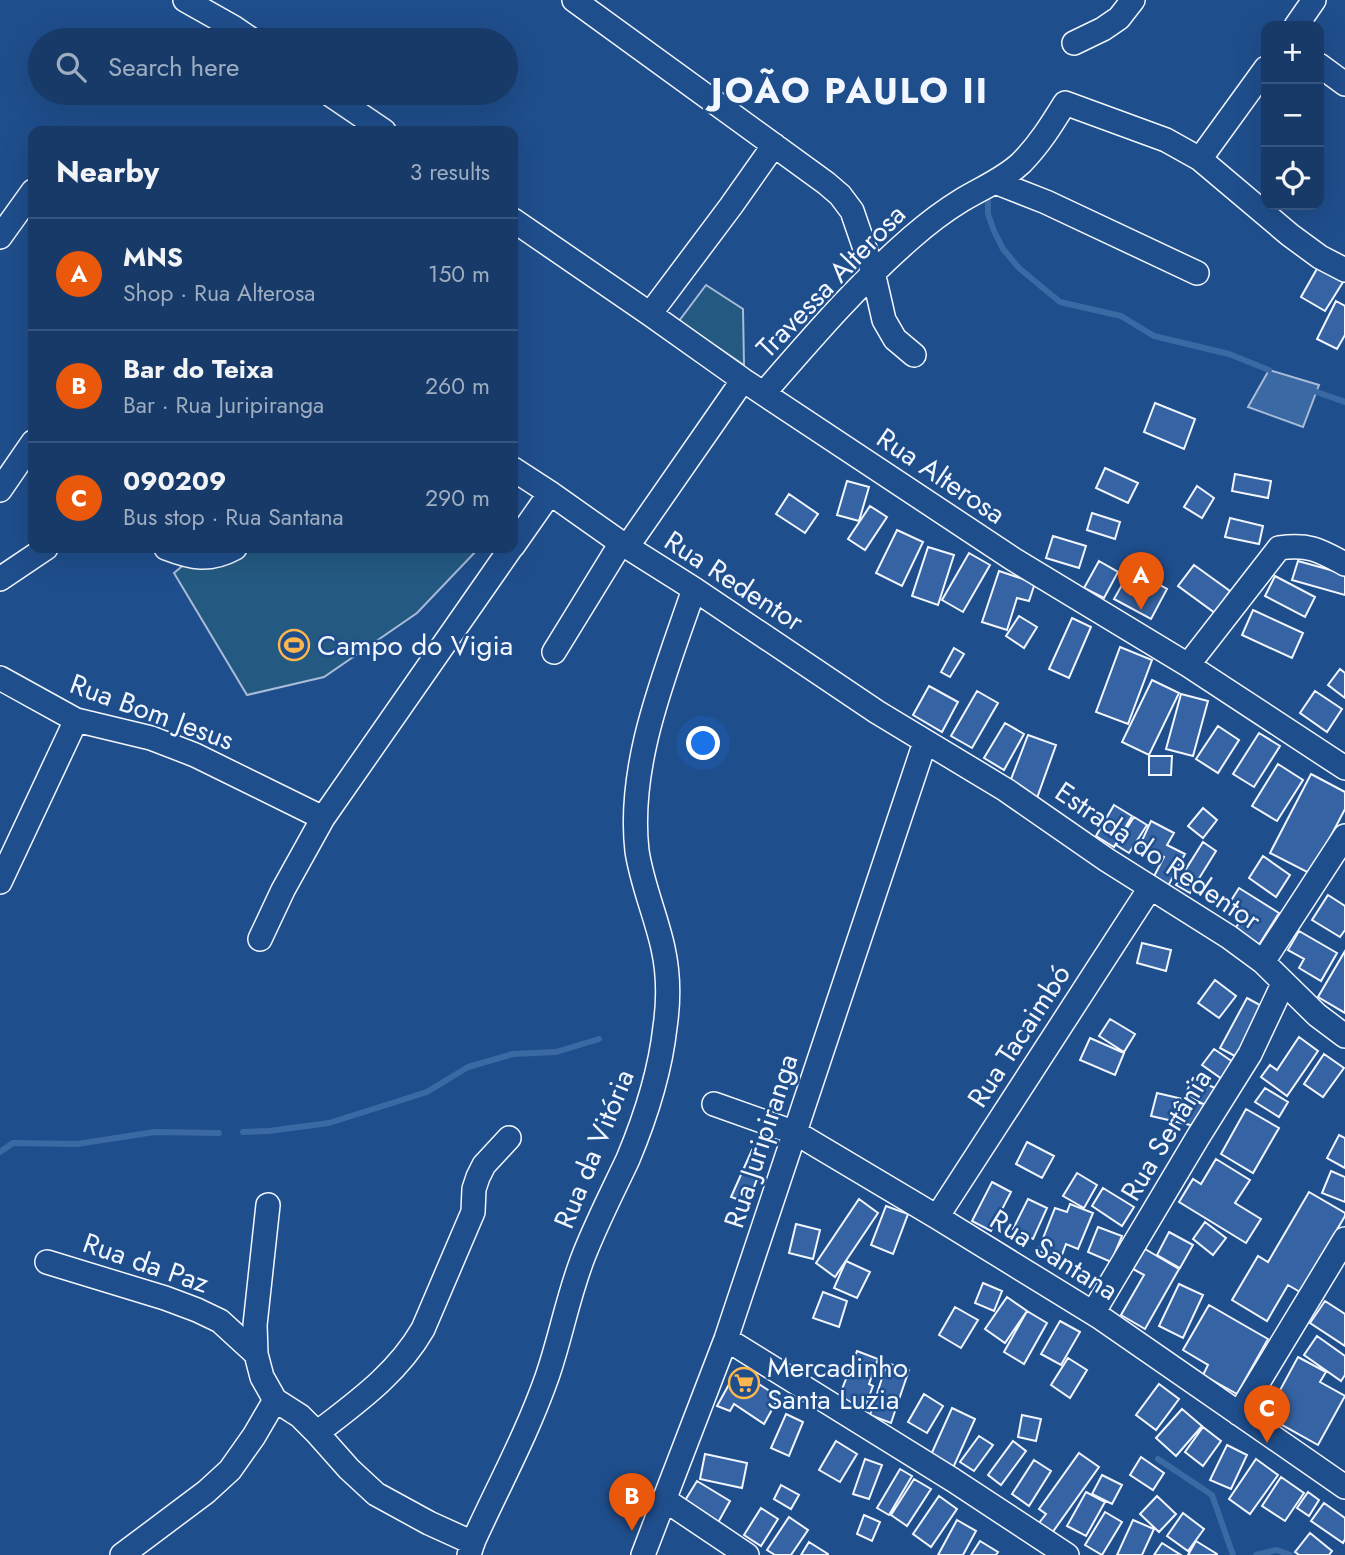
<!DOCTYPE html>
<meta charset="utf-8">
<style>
:root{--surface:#173a69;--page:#20416f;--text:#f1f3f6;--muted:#9eadc0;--line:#36547d;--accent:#ea580c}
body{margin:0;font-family:Jost,sans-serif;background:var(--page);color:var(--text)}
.controls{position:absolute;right:21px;top:21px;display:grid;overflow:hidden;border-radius:14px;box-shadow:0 7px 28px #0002}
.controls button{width:63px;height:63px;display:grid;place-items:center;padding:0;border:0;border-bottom:2px solid var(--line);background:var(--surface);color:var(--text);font:35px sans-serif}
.you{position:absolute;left:704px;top:744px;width:24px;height:24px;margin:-18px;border:5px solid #fff;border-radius:50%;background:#1a73e8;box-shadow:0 0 0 10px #1a73e833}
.badge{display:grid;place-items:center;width:46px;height:46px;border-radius:50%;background:var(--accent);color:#fff;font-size:23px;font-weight:700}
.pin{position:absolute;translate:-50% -58px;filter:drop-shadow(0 2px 4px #0008)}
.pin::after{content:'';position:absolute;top:37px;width:24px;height:21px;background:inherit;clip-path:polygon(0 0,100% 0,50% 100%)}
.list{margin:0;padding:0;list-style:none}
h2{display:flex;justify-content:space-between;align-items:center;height:91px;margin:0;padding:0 28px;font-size:30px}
h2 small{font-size:23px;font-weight:400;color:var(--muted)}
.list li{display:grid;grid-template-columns:46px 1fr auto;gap:21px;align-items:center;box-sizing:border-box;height:112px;padding:0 28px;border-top:2px solid var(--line)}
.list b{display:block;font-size:26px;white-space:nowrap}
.list p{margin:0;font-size:23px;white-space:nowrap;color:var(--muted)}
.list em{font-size:23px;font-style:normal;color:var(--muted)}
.icon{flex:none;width:38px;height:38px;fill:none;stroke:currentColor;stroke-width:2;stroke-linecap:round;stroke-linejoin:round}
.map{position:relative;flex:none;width:1345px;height:1555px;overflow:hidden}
.search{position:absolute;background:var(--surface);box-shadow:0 7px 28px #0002;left:28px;top:28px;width:490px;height:77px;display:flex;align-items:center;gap:18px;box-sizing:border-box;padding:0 24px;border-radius:38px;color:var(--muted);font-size:26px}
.panel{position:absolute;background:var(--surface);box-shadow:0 7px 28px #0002;left:28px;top:126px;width:490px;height:427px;border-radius:14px}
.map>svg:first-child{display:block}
.green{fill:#245a82;stroke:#a8bbd7;stroke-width:2}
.water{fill:#3b69a3;stroke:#a8bbd7;stroke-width:2}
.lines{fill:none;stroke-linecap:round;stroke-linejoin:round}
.stream{stroke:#3b69a3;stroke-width:6}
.building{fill:#3563a3;stroke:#f2f6ff;stroke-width:2}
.minor-casing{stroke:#f2f6ff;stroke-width:26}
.minor{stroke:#1f4e8c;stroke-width:23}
.labels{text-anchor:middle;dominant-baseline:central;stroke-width:5;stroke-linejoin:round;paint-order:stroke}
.street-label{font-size:28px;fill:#f2f6ff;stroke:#1f4e8c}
.poi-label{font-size:28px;fill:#f2f6ff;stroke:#1f4e8c;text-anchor:start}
.district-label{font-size:35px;font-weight:bold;letter-spacing:2px;fill:#f2f6ff;stroke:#1f4e8c}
</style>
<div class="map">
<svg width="1345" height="1555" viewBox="0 0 1345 1555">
<rect width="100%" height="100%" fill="#1f4e8c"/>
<path class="green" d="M706 285 743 309 744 365 679 321Z
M204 548H479L417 613 324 677 247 695 174 573Z"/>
<path class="water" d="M1269 370 1319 385 1303 427 1248 407Z"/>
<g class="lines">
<path class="stream" d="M988 193V214L994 231 1003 249 1019 268 1060 302 1121 316 1154 336 1229 354 1269 370
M1311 390 1345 402
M243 1132 269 1131 329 1123 427 1092 468 1067 513 1054 556 1052 599 1039
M0 1152 13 1143 77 1144 155 1132 219 1133
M1158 1459 1212 1495 1233 1555
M1256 1555 1277 1550 1290 1555"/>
</g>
<path class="building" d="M1318 267 1343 282 1325 311 1301 297Z
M1336 301 1345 306V335L1337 349 1317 339Z
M1155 403 1195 419 1184 449 1144 432Z
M1105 468 1138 483 1128 503 1096 488Z
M1235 474 1271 481 1268 498 1232 491Z
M847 481 869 487 859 521 837 515Z
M1197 486 1214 498 1202 518 1184 507Z
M789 494 818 514 805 533 776 514Z
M870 506 887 517 865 550 848 539Z
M1092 513 1120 522 1115 539 1087 530Z
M1230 518 1263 526 1259 544 1225 537Z
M897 530 923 542 902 586 876 573Z
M1053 536 1086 546 1079 568 1046 558Z
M928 547 954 555 938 605 912 596Z
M969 553 990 565 963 612 942 600Z
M1099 561 1118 572 1104 598 1084 588Z
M1298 561 1345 574V595L1292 580Z
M1194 565 1230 591 1215 613 1178 586Z
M1131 569 1167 589 1151 619 1114 599Z
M999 571 1035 583 1029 601 1017 598 1007 630 982 622Z
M1275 576 1315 597 1305 617 1265 596Z
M1253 610 1303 633 1292 658 1242 635Z
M1019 616 1037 627 1024 648 1006 636Z
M1072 618 1091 627 1069 678 1049 669Z
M1120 647 1152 660 1128 724 1096 712Z
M954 648 964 654 950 677 941 672Z
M1340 669 1345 673V698L1328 685Z
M1152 680 1179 693 1149 755 1122 742Z
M929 686 958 702 942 732 913 715Z
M977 691 998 703 972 748 951 736Z
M1315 691 1342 709 1327 732 1300 713Z
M1181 694 1208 701 1193 756 1166 749Z
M1005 723 1024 734 1004 770 984 758Z
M1218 726 1239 740 1218 773 1196 759Z
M1259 733 1280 746 1254 787 1233 774Z
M1028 735 1056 745 1037 798 1008 787Z
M1149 756H1172L1171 775H1149Z
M1278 764 1303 780 1277 821 1252 806Z
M1311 774 1345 792V809L1311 874 1270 853Z
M1114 805 1132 816 1114 847 1096 836Z
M1203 808 1217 820 1203 838 1188 826Z
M1134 817 1147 825 1129 853 1116 845Z
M1151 821 1174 833 1167 845 1185 854 1166 890 1151 882 1164 857 1140 845Z
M1203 842 1216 851 1190 893 1176 885Z
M1263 856 1290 875 1276 897 1249 878Z
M1239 888 1279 913 1257 948 1232 933 1241 920 1225 910Z
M1328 895 1345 906V930L1340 937 1312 920Z
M1299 931 1337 953 1321 981 1299 968 1304 959 1288 950Z
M1142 943 1171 950 1166 971 1137 963Z
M1345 951V1013L1318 997Z
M1215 980 1236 996 1219 1018 1198 1003Z
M1247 998 1269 1010 1242 1060 1220 1048Z
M1110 1019 1135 1034 1124 1052 1099 1036Z
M1299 1037 1318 1051 1287 1096 1261 1077 1270 1065 1277 1070Z
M1090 1038 1124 1053 1115 1075 1080 1060Z
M1214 1049 1233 1062 1222 1079 1202 1065Z
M1324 1054 1344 1068 1323 1097 1304 1084Z
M1193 1078 1215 1088 1207 1106 1185 1095Z
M1265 1088 1288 1102 1279 1117 1255 1102Z
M1157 1093 1204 1104 1199 1127 1151 1116Z
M1246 1109 1279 1128 1253 1173 1221 1154Z
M1339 1135 1345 1138V1168L1327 1158Z
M1027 1142 1054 1156 1042 1178 1016 1164Z
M752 1150 765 1158 748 1203 731 1197Z
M1216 1159 1250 1180 1235 1203 1261 1219 1246 1243 1179 1202 1193 1179 1201 1184Z
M1331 1171 1345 1177V1202L1322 1193Z
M1077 1173 1097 1185 1084 1208 1063 1196Z
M992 1182 1011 1192 991 1231 972 1221Z
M1103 1188 1134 1207 1122 1226 1092 1206Z
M1309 1192 1345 1213V1216L1300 1292 1288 1285 1267 1321 1232 1300 1258 1256 1268 1262Z
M859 1199 878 1213 835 1277 816 1263Z
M1028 1199 1047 1208 1033 1239 1013 1229Z
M1070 1204 1093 1213 1078 1249 1066 1244 1060 1260 1038 1251 1055 1208 1067 1212Z
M886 1206 908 1214 893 1254 871 1245Z
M1205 1222 1226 1238 1213 1255 1193 1239Z
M796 1224 820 1230 813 1259 789 1253Z
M1098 1227 1122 1236 1111 1262 1088 1252Z
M1169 1232 1193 1245 1180 1268 1157 1255Z
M1145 1249 1179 1269 1145 1329 1121 1315 1144 1275 1133 1269Z
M846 1261 870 1272 857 1298 834 1288Z
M983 1283 1002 1291 994 1311 975 1303Z
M1179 1284 1203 1295 1183 1338 1159 1326Z
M823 1292 847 1301 839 1327 813 1318Z
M1007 1297 1027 1311 1005 1343 985 1329Z
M1325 1301 1345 1314V1346L1310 1323Z
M1209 1305 1268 1339 1237 1394 1203 1375 1208 1365 1183 1350Z
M955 1307 978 1320 961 1348 939 1335Z
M1027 1311 1047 1323 1024 1364 1004 1352Z
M1060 1321 1080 1332 1061 1365 1041 1354Z
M1317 1336 1345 1356V1375L1341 1381 1304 1355Z
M857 1351 878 1359 869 1384 873 1386 863 1412 837 1402Z
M1298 1357 1326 1372 1320 1382 1345 1396 1318 1445 1266 1416Z
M1068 1358 1087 1370 1070 1398 1051 1385Z
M887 1363 909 1370 891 1423 870 1415Z
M737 1370 779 1397 764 1424 734 1404 730 1411 717 1406Z
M1159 1384 1179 1399 1156 1430 1136 1415Z
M924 1394 943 1406 927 1433 908 1422Z
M952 1408 975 1419 953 1468 930 1457Z
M1182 1409 1202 1426 1176 1456 1156 1438Z
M786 1414 803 1422 789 1456 771 1448Z
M1022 1415 1041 1419 1036 1441 1018 1437Z
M1203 1427 1221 1441 1203 1466 1185 1452Z
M979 1436 993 1445 974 1471 960 1462Z
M836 1441 857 1454 840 1482 819 1470Z
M1013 1441 1026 1451 1001 1485 988 1475Z
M1227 1445 1247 1455 1231 1489 1210 1480Z
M1079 1453 1099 1467 1052 1533 1039 1523 1046 1514 1039 1509Z
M705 1454 747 1463 742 1488 700 1479Z
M1141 1457 1164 1473 1153 1490 1130 1475Z
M865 1459 882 1465 869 1499 853 1494Z
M1256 1459 1278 1475 1250 1514 1229 1499Z
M1034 1460 1051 1471 1029 1506 1012 1494Z
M900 1469 912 1476 889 1515 877 1508Z
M1102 1475 1122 1485 1112 1504 1092 1494Z
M1281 1477 1304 1493 1285 1521 1262 1506Z
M914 1479 931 1489 907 1526 891 1515Z
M697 1481 730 1501 715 1528 681 1507Z
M781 1485 799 1495 791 1509 774 1499Z
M1086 1492 1105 1502 1086 1536 1067 1526Z
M1308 1492 1319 1500 1309 1516 1297 1508Z
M939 1496 957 1509 931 1547 913 1534Z
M1157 1496 1176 1514 1159 1532 1140 1514Z
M1324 1503 1345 1518V1539L1343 1543 1311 1521Z
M761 1508 778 1519 761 1546 744 1535Z
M1105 1512 1122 1522 1102 1555 1085 1545Z
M1183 1513 1204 1529 1188 1551 1167 1536Z
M864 1515 880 1522 872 1541 857 1534Z
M789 1517 808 1530 791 1555H775L767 1550Z
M957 1520 976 1531 963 1555H938Z
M1133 1520 1154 1529 1142 1555H1117Z
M1310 1533 1332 1551 1329 1555H1299L1295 1552Z
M980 1541 998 1552 996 1555H971Z
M1196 1541 1217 1554V1555H1188Z
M809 1542 828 1554V1555H801Z
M1162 1543 1181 1555H1154Z"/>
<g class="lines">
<g class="minor-casing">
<path id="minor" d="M185 0 233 27 252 40
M574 0 826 183 840 195 852 211 873 272 884 320 895 339 914 355
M1296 26 1314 0
M1074 43 1103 29 1119 18 1133 0
M1319 65 1345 84
M328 93 384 131
M1200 159 1266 68
M995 182 1046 202 1197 273
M513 220 650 314 743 380 1013 559 1188 665 1345 768
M0 237 33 191
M650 314 731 206 774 145
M764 393C811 339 857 285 911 238 927 224 944 211 962 200 982 188 1004 179 1021 163 1039 145 1052 124 1065 103L1166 140 1200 159 1290 235 1320 257 1345 270
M513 469 550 493 621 543 694 589 877 712 1006 790 1107 860 1229 937 1263 962 1317 1015 1345 1036
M0 490 33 442
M513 546 550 493
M627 547 743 380
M166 548C192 558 209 562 235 548
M0 579 46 548
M554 652 621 543
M1188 665 1279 548C1310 544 1319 550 1345 564
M0 678 76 720 151 738 195 755 323 818
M0 882 76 720
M260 939 283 890 323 818 511 548
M1263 962 1345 836
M714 1104 796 1133 937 1217 1101 1318 1345 1487
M268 1205 255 1325 256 1354 262 1377 275 1400 300 1416 317 1433 349 1469 376 1494 429 1523 473 1543
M937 1217 1150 888
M47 1262 165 1298 197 1310 220 1321 256 1354
M1093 1313 1198 1137 1250 1054 1283 984
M726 1339 953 1480 1067 1555
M1239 1414 1345 1239
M317 1433C357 1402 397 1374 423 1329L473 1212 474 1189 478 1177 484 1165 509 1138
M665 1500 747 1555
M122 1555 206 1492 230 1470 254 1436 275 1400
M469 1555 473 1542C498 1487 527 1434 547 1377 561 1337 568 1295 584 1255 597 1222 613 1191 628 1159 646 1116 660 1073 665 1027 669 1000 669 975 663 948 656 916 642 884 637 851 627 763 666 672 694 589
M643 1555 726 1339 925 742"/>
</g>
<use href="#minor" class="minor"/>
</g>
<defs>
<g id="stadium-ring" transform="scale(1.575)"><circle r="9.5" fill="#1f4e8c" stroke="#ffb74d" stroke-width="1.5"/><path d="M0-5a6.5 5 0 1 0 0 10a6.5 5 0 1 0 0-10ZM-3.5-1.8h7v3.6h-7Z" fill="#ffb74d"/></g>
<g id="supermarket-ring" transform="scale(1.575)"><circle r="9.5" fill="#1f4e8c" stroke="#ffb74d" stroke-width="1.5"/><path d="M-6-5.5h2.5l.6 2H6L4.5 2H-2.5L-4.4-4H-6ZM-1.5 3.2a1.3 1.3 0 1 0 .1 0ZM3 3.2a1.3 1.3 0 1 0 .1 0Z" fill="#ffb74d"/></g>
</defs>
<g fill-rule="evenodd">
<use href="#stadium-ring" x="294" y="645"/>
<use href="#supermarket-ring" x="744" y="1383"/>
</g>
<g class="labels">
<g class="street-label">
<text transform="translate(831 281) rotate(-46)">Travessa Alterosa</text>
<text transform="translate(941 476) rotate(34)">Rua Alterosa</text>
<text transform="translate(734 581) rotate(33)">Rua Redentor</text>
<text transform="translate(152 712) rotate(20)">Rua Bom Jesus</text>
<text transform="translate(1158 856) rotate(34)">Estrada do Redentor</text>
<text transform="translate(1019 1036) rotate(-57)">Rua Tacaimbó</text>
<text transform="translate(1166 1135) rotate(-59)">Rua Sertânia</text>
<text transform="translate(761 1141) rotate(-72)">Rua Juripiranga</text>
<text transform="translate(594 1149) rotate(-68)">Rua da Vitória</text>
<text transform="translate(1054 1255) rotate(32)">Rua Santana</text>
<text transform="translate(146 1263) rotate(19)">Rua da Paz</text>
</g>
<g class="poi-label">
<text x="317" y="645">Campo do Vigia</text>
<text x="767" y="1367">Mercadinho<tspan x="767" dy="32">Santa Luzia</tspan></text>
</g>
<g class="district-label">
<text x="850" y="91">JOÃO PAULO II</text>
</g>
</g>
</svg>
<div class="controls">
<button>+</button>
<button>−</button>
<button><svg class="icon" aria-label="locate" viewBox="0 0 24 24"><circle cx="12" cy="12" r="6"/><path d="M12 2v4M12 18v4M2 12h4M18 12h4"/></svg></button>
</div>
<div class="you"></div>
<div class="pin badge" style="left:1141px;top:610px">A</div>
<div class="pin badge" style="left:632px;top:1531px">B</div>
<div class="pin badge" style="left:1267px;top:1443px">C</div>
<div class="search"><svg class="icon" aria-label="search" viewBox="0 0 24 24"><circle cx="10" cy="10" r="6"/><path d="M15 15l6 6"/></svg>Search here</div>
<section class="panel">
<h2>Nearby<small>3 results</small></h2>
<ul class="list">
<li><span class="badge">A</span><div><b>MNS</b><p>Shop · Rua Alterosa</p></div><em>150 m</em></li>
<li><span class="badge">B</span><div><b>Bar do Teixa</b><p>Bar · Rua Juripiranga</p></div><em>260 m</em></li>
<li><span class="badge">C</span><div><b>090209</b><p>Bus stop · Rua Santana</p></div><em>290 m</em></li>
</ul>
</section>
</div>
